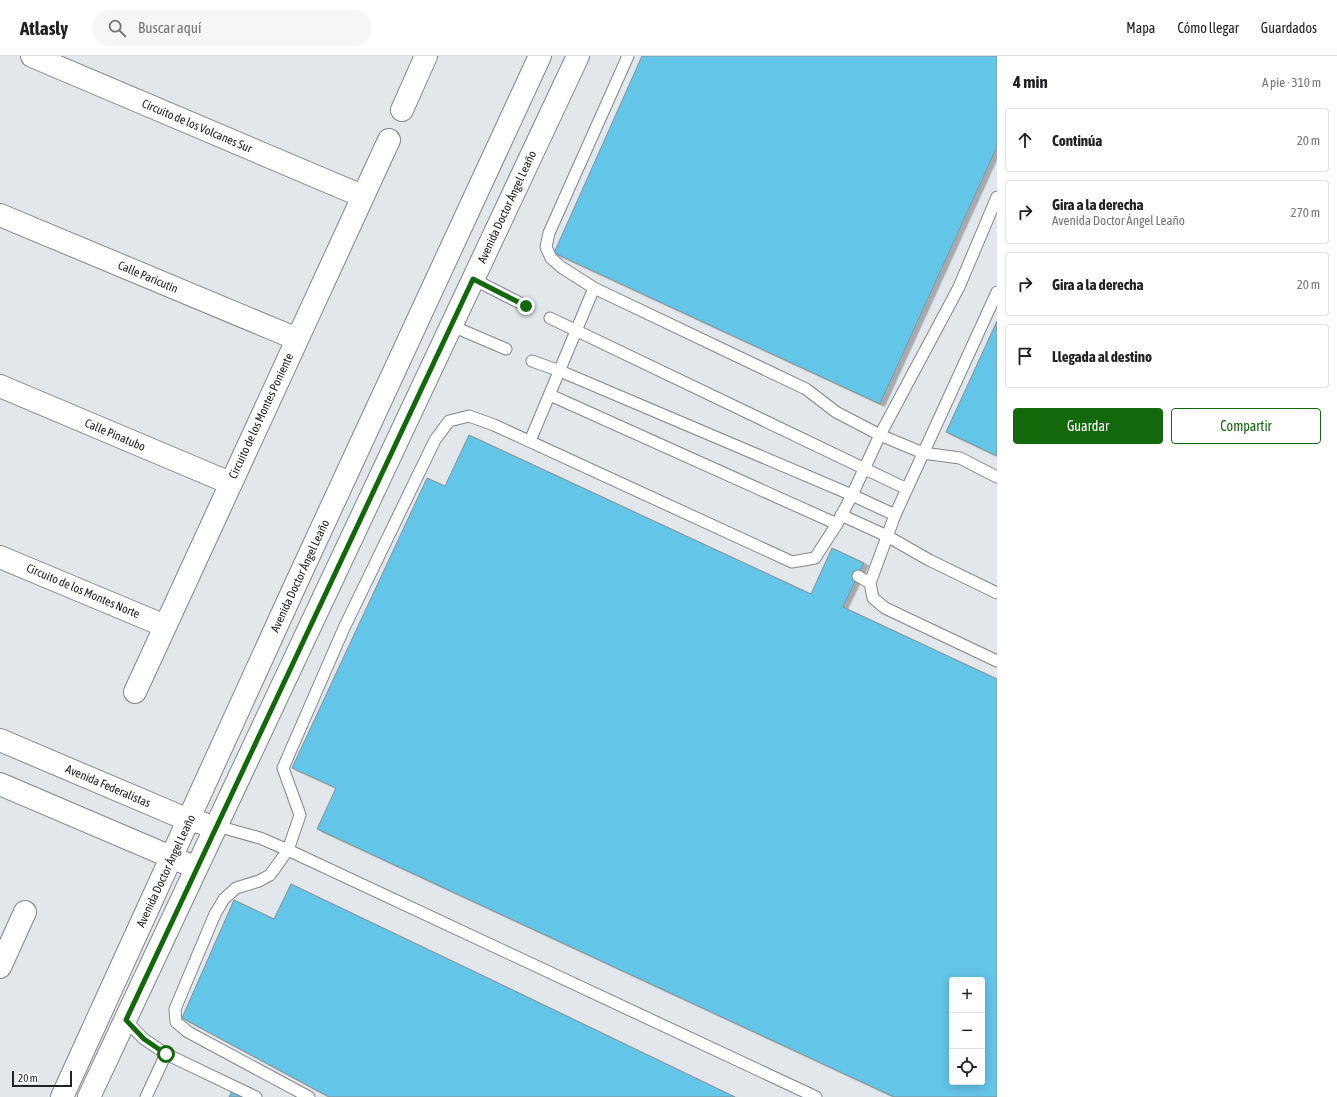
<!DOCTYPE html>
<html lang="es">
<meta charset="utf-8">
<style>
:root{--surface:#fff;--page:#f6f6f6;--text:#202124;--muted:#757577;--line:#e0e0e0;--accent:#14680c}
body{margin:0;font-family:"Asap Condensed",sans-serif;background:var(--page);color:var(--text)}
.controls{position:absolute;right:12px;bottom:12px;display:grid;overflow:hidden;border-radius:4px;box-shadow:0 2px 10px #0003}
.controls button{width:36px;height:36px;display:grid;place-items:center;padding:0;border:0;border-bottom:1px solid var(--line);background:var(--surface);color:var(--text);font:20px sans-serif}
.scale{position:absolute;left:12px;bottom:10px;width:60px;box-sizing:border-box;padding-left:4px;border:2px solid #212325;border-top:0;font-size:11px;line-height:14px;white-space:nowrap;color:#212325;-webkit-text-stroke:3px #fff;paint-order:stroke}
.stop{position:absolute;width:12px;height:12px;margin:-9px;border:3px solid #14680c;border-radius:50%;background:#fff}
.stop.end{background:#14680c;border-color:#fff;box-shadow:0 1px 4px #0008}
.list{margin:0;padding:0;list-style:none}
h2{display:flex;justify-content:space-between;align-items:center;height:52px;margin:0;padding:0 16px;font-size:17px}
h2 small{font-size:13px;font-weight:400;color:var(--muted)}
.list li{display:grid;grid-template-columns:26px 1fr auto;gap:12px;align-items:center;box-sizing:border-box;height:64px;margin:0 8px 8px;padding:0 8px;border:1px solid var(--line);border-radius:4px}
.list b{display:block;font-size:15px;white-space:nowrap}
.list p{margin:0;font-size:13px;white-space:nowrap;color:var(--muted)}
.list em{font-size:13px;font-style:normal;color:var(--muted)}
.actions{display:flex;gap:8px;padding:12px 16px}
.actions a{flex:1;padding:9px 0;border:1px solid var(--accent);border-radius:4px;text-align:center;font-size:14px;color:var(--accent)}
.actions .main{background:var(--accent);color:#fff}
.icon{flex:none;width:22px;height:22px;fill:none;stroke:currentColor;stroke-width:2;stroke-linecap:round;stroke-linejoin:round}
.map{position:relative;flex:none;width:997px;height:1041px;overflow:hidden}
header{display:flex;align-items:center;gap:24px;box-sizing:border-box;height:56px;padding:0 20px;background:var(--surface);border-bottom:1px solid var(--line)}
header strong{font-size:19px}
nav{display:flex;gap:22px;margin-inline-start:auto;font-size:14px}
.search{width:280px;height:36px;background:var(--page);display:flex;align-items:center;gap:10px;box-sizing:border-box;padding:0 14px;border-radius:22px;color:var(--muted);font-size:15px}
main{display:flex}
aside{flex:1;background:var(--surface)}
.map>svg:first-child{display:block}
.building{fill:#63c5e8;stroke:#888e91;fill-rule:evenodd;filter:url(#shadow)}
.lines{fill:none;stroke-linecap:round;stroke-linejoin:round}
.lane-casing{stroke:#81868b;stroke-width:13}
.street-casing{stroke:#81868b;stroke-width:24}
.secondary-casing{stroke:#81868b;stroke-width:24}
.lane{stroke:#fff;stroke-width:11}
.street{stroke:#fff;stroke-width:22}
.secondary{stroke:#fff;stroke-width:22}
.route{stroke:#14680c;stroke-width:5}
.labels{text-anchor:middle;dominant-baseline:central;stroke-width:3;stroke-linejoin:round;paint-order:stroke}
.street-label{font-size:12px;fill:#212325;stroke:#fff}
</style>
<header>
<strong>Atlasly</strong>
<div class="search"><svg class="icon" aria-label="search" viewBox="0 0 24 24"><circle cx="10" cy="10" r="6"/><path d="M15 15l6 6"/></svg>Buscar aquí</div>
<nav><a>Mapa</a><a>Cómo llegar</a><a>Guardados</a></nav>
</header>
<main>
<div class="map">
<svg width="997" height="1041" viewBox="0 0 997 1041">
<defs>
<filter id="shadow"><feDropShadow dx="4.5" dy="2.5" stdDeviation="0" flood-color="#0004"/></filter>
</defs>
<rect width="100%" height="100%" fill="#e2e7ec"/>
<path class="building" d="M642 0H997V91L880 348 554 197Z
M997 265V400L946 376Z
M469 379 811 538 832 492 864 507 843 551 997 623V1041H894L317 773 336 732 292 712 427 422 445 430ZM952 924H982V1026H952Z
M291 828 492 924 735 1041H329L182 962 234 844 274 863Z
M232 1035 243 1041H229Z"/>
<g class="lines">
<g class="lane-casing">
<path id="lane" d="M628 0 549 177 546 191 551 202 561 211 594 232 806 333 836 356 880 379 923 397 960 402 997 421
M473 223 526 250
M997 236 895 459 870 527 873 542 885 552 997 605
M550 262 907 433
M452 270 506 293
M532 305 560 315 852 439 895 459
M550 339 837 468
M530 385 594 232
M841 459 887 480 929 504 997 537
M858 520 870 527
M217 770 260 782 288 794 816 1041
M126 965 144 983 166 998 146 1041
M166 998 256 1041
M309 1041 188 976 176 966 175 953 215 858 224 843 236 832 259 825 270 819 288 794 300 759 283 712 344 572 435 384 449 365 469 360 494 369 792 506 815 502 837 468 852 439 880 379 959 231 997 141"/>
</g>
<g class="street-casing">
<path id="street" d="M32 0 362 140
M402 54 426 0
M0 159 297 283
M0 330 230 427
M0 501 165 570
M135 636 389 84
M0 911 25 856"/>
</g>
<g class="secondary-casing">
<path id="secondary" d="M0 684 179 760 202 767
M0 728 185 807
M62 1041 294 532 540 0
M89 1041 578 0"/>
</g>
<use href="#lane" class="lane"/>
<use href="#street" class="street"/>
<use href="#secondary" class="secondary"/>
</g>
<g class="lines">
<path class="route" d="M166 998 144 983 126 964 473 223 526 250"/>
</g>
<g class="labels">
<g class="street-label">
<text transform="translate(197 70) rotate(23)">Circuito de los Volcanes Sur</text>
<text transform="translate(507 151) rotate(-65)">Avenida Doctor Ángel Leaño</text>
<text transform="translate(148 221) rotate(23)">Calle Paricutin</text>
<text transform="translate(261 360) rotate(-65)">Circuito de los Montes Poniente</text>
<text transform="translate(115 379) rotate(23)">Calle Pinatubo</text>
<text transform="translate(300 520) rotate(-65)">Avenida Doctor Ángel Leaño</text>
<text transform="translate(83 535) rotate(23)">Circuito de los Montes Norte</text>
<text transform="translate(108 730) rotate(23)">Avenida Federalistas</text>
<text transform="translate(166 815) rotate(-65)">Avenida Doctor Ángel Leaño</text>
</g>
</g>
</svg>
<div class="controls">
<button>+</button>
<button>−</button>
<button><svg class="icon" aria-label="locate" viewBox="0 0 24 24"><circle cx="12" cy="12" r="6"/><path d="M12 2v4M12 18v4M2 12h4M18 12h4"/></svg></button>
</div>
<div class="scale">20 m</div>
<div class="stop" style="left:166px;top:998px"></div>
<div class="stop end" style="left:526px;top:250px"></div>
</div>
<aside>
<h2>4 min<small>A pie · 310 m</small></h2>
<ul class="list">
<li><svg class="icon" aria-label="ahead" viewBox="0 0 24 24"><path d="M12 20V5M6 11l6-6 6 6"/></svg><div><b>Continúa</b></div><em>20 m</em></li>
<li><svg class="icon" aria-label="right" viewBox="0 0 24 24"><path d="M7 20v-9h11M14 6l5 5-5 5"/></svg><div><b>Gira a la derecha</b><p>Avenida Doctor Ángel Leaño</p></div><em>270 m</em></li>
<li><svg class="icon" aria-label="right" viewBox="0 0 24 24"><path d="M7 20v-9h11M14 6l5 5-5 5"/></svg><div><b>Gira a la derecha</b></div><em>20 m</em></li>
<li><svg class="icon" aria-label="arrive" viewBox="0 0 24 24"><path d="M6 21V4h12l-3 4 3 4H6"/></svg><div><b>Llegada al destino</b></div></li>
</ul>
<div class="actions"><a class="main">Guardar</a><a>Compartir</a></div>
</aside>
</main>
